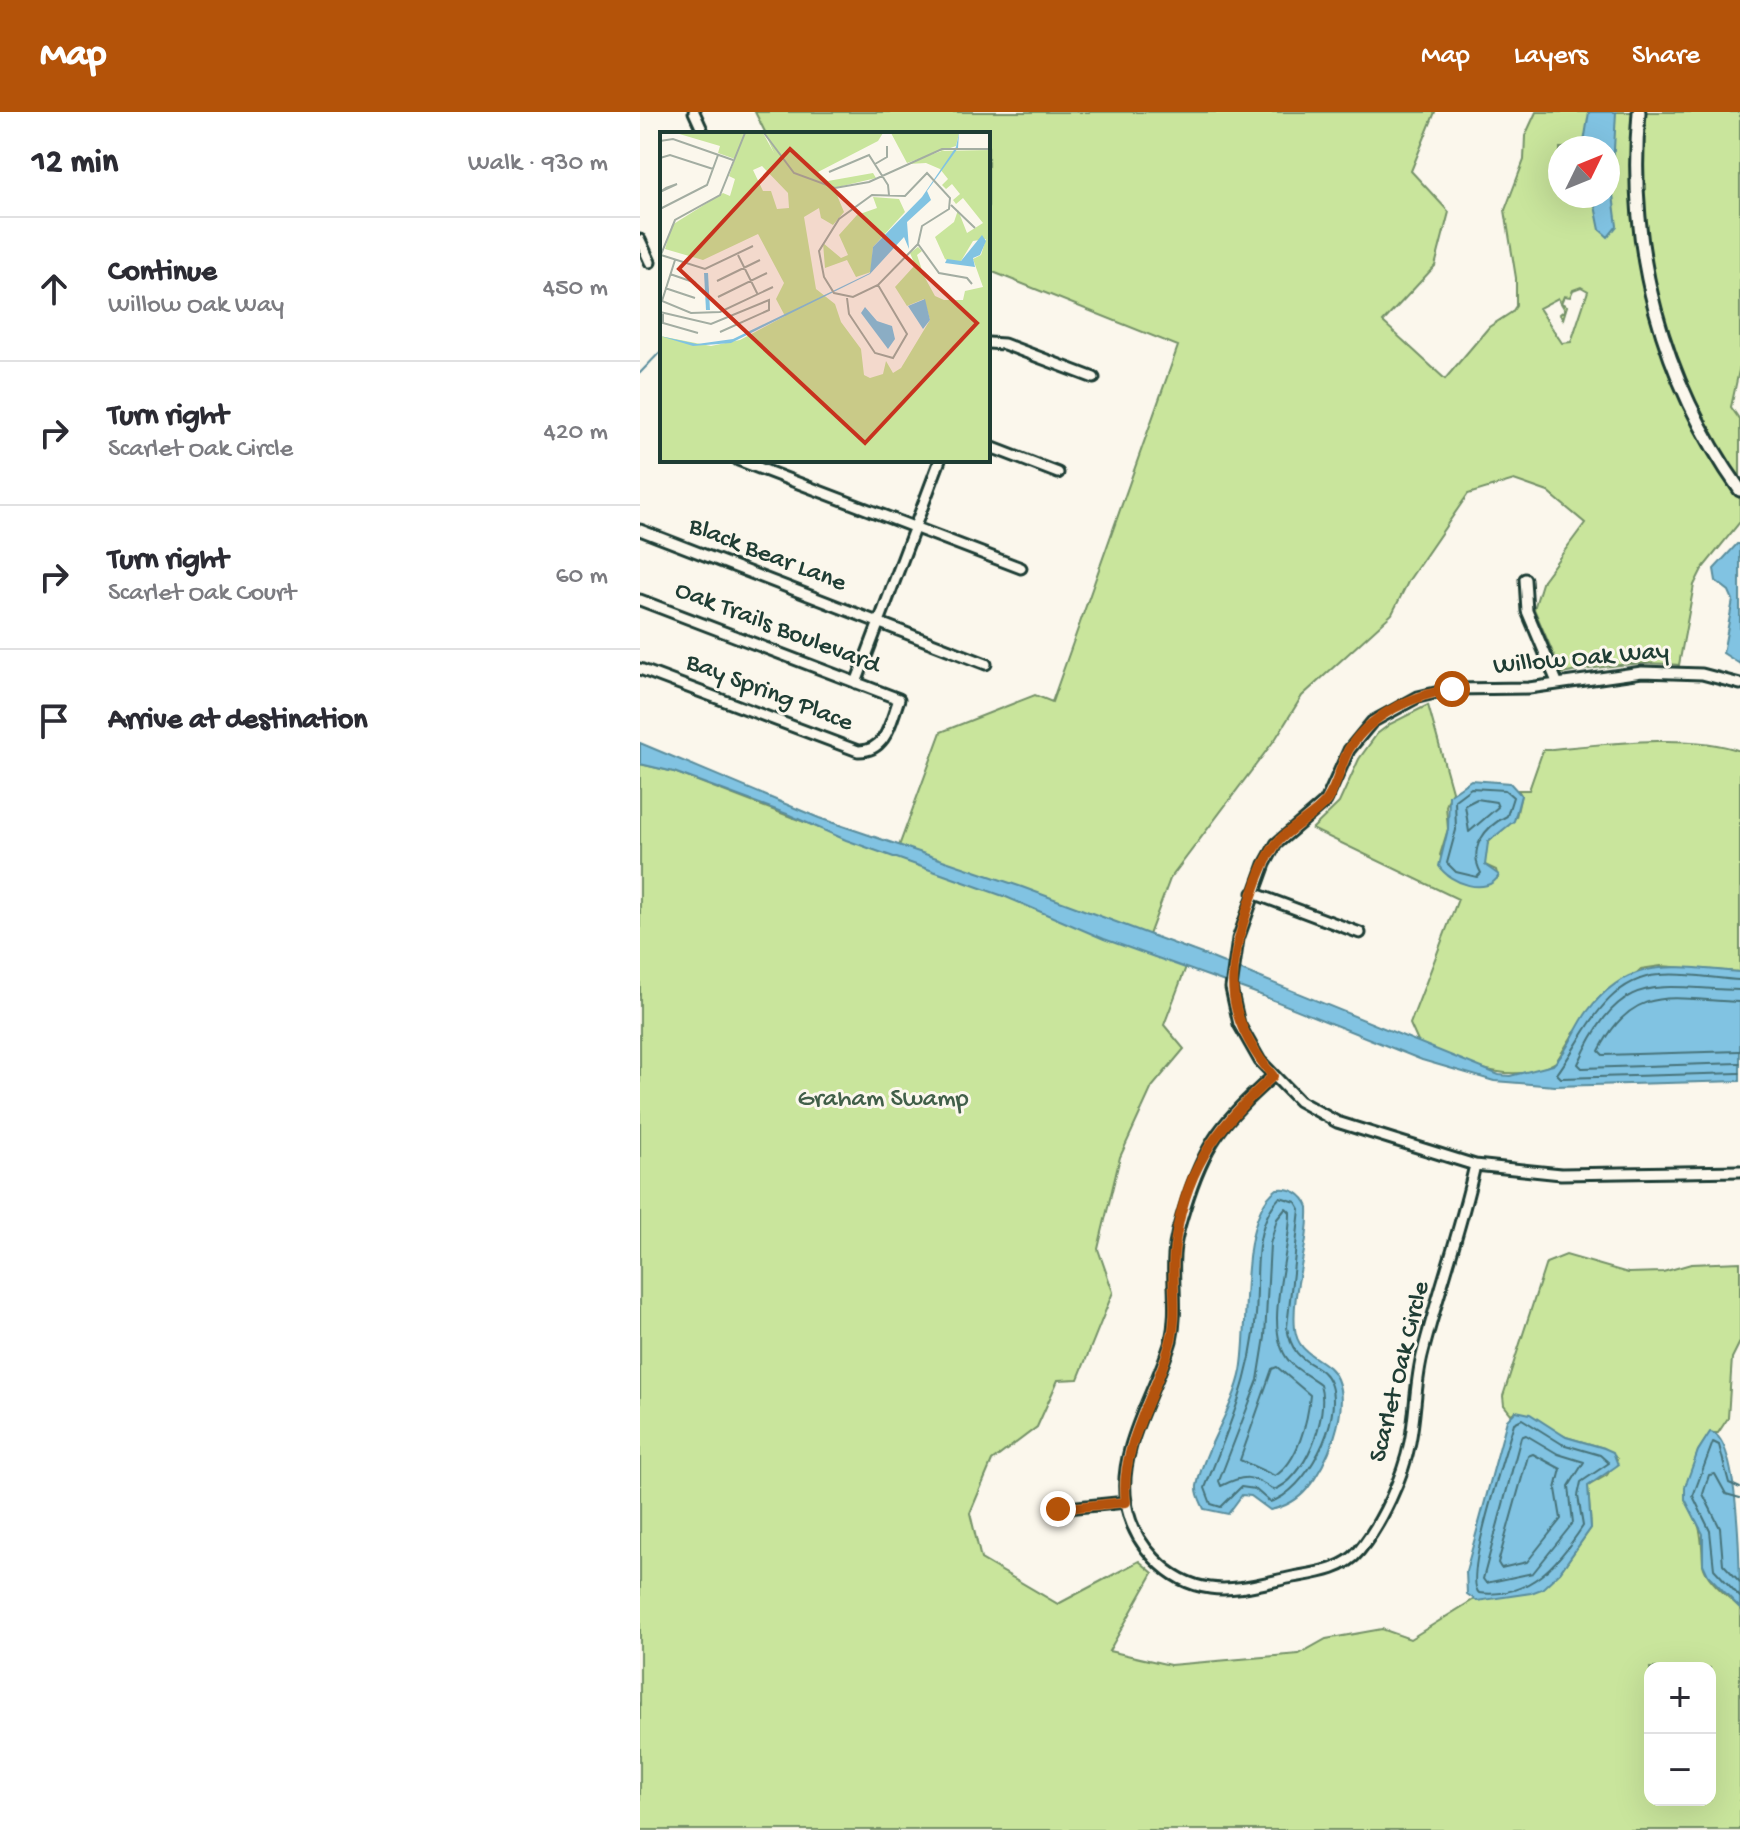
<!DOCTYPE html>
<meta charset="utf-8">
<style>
:root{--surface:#fff;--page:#f2f2f3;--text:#2b2b33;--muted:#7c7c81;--line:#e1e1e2;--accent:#b45309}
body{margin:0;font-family:"Gochi Hand",sans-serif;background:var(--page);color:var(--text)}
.controls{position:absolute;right:24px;bottom:24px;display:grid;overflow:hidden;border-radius:16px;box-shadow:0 8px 32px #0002}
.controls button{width:72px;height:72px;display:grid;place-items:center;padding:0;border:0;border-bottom:2px solid var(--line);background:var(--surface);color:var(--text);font:40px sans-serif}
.compass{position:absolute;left:908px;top:24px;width:72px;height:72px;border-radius:50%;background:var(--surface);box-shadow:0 8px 32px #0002;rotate:47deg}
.stop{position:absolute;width:24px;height:24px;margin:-18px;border:6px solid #b45309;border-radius:50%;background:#fff}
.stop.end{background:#b45309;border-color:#fff;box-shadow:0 2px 8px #0008}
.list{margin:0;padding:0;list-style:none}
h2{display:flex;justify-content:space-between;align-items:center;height:104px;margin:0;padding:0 32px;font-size:34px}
h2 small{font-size:26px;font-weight:400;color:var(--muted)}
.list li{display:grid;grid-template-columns:52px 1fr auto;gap:24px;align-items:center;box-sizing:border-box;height:144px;padding:0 32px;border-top:2px solid var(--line)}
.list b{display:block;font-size:30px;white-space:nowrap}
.list p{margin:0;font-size:26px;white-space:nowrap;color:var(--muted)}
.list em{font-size:26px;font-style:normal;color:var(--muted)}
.icon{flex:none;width:44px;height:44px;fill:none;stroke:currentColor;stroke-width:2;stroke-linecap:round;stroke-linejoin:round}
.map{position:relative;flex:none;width:1100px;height:1718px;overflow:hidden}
header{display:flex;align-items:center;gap:48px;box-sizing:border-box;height:112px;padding:0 40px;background:var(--accent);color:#fff}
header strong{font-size:38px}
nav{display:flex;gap:44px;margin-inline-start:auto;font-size:28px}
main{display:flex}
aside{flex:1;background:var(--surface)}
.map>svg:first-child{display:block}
.green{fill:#c9e59c;stroke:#749168;stroke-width:2;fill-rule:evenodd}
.water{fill:#81c3e2;stroke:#5a8d9c;stroke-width:2}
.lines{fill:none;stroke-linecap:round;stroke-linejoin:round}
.shore{stroke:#46737a;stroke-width:2}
.stream{stroke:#5a8d9c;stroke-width:2}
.minor-casing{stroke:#1f3d34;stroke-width:15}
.tertiary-casing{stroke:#1f3d34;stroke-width:17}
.minor{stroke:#fbf7ec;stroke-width:9}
.tertiary{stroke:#fbf7ec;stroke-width:11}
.route{stroke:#b45309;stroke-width:10}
.labels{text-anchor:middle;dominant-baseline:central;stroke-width:6;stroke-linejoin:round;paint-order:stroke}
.street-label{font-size:26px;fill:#1f3d34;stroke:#fbf7ec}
.park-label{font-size:26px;fill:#415f49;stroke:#fbf7ec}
.inset-river{fill:none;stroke:#81c3e2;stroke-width:4}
.inset-road{fill:none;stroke:#a3ada2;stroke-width:2}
.view{fill:#c8321e;fill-opacity:0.15;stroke:#c8321e;stroke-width:4}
.inset-edge{fill:none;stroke:#1f3d34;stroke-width:4}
</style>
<header>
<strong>Map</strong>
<nav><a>Map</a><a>Layers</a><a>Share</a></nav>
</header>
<main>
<aside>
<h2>12 min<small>Walk · 930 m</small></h2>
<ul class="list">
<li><svg class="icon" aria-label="ahead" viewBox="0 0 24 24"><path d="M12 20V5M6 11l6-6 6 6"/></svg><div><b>Continue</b><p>Willow Oak Way</p></div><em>450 m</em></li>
<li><svg class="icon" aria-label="right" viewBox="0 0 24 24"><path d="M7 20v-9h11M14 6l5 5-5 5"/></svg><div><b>Turn right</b><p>Scarlet Oak Circle</p></div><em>420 m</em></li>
<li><svg class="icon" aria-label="right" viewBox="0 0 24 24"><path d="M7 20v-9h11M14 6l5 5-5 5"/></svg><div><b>Turn right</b><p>Scarlet Oak Court</p></div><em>60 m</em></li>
<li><svg class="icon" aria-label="arrive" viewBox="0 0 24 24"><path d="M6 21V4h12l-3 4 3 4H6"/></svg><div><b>Arrive at destination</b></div></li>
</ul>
</aside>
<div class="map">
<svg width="1100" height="1718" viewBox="0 0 1100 1718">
<rect width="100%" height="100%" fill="#fbf7ec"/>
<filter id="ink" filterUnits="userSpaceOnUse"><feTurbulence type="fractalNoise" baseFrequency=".0125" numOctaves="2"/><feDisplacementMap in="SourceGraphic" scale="16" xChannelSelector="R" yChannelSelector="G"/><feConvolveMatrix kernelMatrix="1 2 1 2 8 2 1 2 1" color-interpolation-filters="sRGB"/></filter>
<g filter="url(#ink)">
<path class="green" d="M115 0H795L771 59 809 100 795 154 743 210 805 267 849 215 872 200 876 194V166L865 98 884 48 885 24 896 0H995L996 121 1019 232 1038 279 1068 337 1100 387V410L1062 457 1054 473 1039 553C998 549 962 554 922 562L894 497 903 468 945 411 908 380 874 368 828 382 769 468 752 502 662 584 636 626 530 767 509 823 552 839 524 913 544 937 512 975 480 1045 458 1137 473 1180 438 1267 418 1268 397 1315 352 1349 330 1401 341 1447 418 1492 499 1449 513 1461 469 1539 530 1553 659 1542 686 1527 742 1517 770 1527 833 1488 920 1460 951 1416 948 1374 967 1363 977 1347 964 1336 926 1325 876 1299 871 1302 864 1293 863 1284 906 1151 926 1143 988 1161 1023 1160 1051 1152 1100 1150V1230L1092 1246 1088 1306 1078 1321H1070L1058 1339 1045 1387C1063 1418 1061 1419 1063 1452 1065 1467 1090 1486 1100 1496V1718H0V652L34 660 255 745 301 620 395 583 412 590 538 234 348 158V22H126ZM920 36H968V84H920ZM941 175 948 179 931 230 922 231 899 196 918 186 925 198 920 202 923 207 927 194 921 191 924 184 930 185 933 178ZM1010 1556H1070V1688H1010Z
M1003 0H1100V254L1091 295 1100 308V371L1071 326 1045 275 1016 186 998 70Z
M788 593 812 679 806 694 808 717 800 743 824 771C839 774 845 774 858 766L856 758 845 753C839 725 863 723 876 705L881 683 878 678H889L903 638C958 633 1048 620 1100 639V860L1021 854 1001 857 934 921 916 950C870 977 824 950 779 932L770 912 818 787 672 717 699 691 719 647 737 622 750 612Z"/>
<path class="water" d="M949 0H976L972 75 977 114 968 125 960 118 953 84H968V36H943Z
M1097 432H1100V552L1083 541 1093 488 1089 479 1076 469 1074 457Z
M0 631 179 706 382 775 562 842 859 963 870 964 913 953C928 939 935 917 947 900 990 842 1036 855 1100 860V969L915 974 854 969 782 948 613 880 464 827 366 785 206 728 147 702 34 660 0 652Z
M831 668 870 671 881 683 874 709 848 730 845 753 859 763C848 785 809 771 799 754L808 717 809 683Z
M637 1077C651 1075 663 1082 668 1095 670 1135 651 1177 655 1217 658 1246 688 1245 697 1267 710 1298 687 1353 667 1377 657 1389 644 1395 630 1398L611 1384 602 1383 588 1402 564 1397C561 1390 556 1382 557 1374 565 1334 593 1298 601 1259 610 1213 597 1105 637 1077Z
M876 1299 890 1302 926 1325 964 1336 973 1340 978 1353 948 1374 951 1416 920 1460 902 1477 891 1481 837 1489 827 1482 826 1459 867 1308Z
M1070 1320C1100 1323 1100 1465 1100 1496L1068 1463 1063 1452V1422L1045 1387V1375L1058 1339Z"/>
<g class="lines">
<path class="shore" d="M831 676 865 678 873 685 867 704C844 715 828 737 841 761L837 765 816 760 807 751 816 718 815 688Z
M837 687 856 690 858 695 829 720 825 693Z
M1100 868C1074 867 1046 860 1019 863 965 867 945 924 917 962L921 966 1100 961
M1100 878C1013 876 982 856 938 952L942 956 1100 951
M1100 890C1035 888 994 869 959 939L963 943 1100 939
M640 1085 656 1090 660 1097 647 1215C653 1257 681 1247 690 1271 704 1307 666 1380 630 1390L615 1377 601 1375 581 1395 571 1392 565 1376C593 1305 618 1251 617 1173 617 1144 618 1108 640 1085Z
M646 1096 650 1100C651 1141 621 1216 649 1249 657 1259 670 1264 680 1272 690 1303 665 1369 633 1378 613 1362 603 1363 581 1374L579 1369 618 1268 625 1225 630 1132 637 1107Z
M637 1255 670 1283C668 1308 658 1350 635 1364L600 1348 632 1257Z
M882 1307 922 1332 960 1343 969 1351 941 1370 938 1384 943 1414C918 1452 889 1487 839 1481 822 1467 867 1337 874 1311Z
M886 1323 918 1342 944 1350 929 1374 933 1411 893 1461 846 1471 843 1467 881 1325Z
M893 1342 921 1357 916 1377 921 1407 887 1450 861 1456 858 1451 888 1344Z
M1100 1376 1089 1371 1079 1333 1073 1330 1053 1384 1070 1419 1074 1457 1100 1485
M1100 1386 1086 1382 1075 1362 1069 1363 1063 1382 1080 1416 1083 1452 1100 1470"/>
<path class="stream" d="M0 261 22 238"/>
<g class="minor-casing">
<path id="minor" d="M54 0 64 22
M0 128 10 150
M348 231 364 232 454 266
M348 334 418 361
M98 348 381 456
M0 418 346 552
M885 467 887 499 917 570
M0 488 259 587C251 608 247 640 218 639L0 557
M216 571 300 348
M1100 572 1062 562 1002 560 889 576 812 577 778 585 732 610 709 638 686 689 636 732 625 752 598 827 591 876 599 912 620 949 659 989 697 1010 835 1053 921 1062 1100 1059
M613 781 720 821
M633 964C582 1010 565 1030 545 1095 540 1111 535 1126 534 1143 532 1173 538 1199 531 1229 516 1280 477 1337 486 1390 492 1431 528 1471 570 1476 597 1480 627 1470 653 1465 675 1461 704 1458 719 1439 742 1411 763 1365 770 1330 776 1300 775 1269 783 1240 799 1177 821 1117 835 1053
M418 1397 486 1390"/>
</g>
<g class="tertiary-casing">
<path id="tertiary" d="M999 0C987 136 1021 267 1100 378"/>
</g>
<use href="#minor" class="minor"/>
<use href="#tertiary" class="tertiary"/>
</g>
</g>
<g class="lines" filter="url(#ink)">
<path class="route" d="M418 1397 486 1390C479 1335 516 1284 530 1232 539 1201 531 1172 534 1141 542 1061 575 1016 633 964 586 907 585 867 607 799 614 777 622 751 636 732 650 714 674 706 687 688 698 673 700 653 709 637 731 602 773 583 812 577"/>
</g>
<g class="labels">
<g class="street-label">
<text transform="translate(127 444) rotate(21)">Black Bear Lane</text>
<text transform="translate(137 517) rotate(21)">Oak Trails Boulevard</text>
<text transform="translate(941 548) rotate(-5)">Willow Oak Way</text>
<text transform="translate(129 582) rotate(21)">Bay Spring Place</text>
<text transform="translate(761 1260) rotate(-76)">Scarlet Oak Circle</text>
</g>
<g class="park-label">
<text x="243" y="988">Graham Swamp</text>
</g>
</g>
<g transform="translate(20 20)">
<rect width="330" height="330" fill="#fbf7ec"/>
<path d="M16 1H103L114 21 105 1H223L218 9 158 40 168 49 213 41 216 46 174 56 184 80 173 93 161 86 159 76 144 85 156 157 175 172 181 190 201 217 204 243 210 246 223 242 226 229 233 241 241 236 270 188 264 167 247 174 235 155 255 133 250 121 258 115 262 119 257 123 264 144 275 164 284 168H303L305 159 323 155 313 127 321 123 326 107 313 109 301 129 292 131 285 127 275 105 294 90 298 78 307 101 323 91 303 66 296 72 293 68 300 62 292 52 286 57 282 53 288 47 280 37 266 31 248 32 279 19 330 18V329H0V204L51 214 80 208 125 184 116 167 124 151 98 102 43 128 5 117 12 93 63 61 70 64 75 47 69 44 75 27 58 21 60 14ZM102 34 128 61 129 76 117 77 111 59H103L93 38ZM231 1H299L296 14 247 31ZM213 65 239 67 245 80 213 115 211 140 196 145 187 128 165 136 163 111 181 126 188 123 179 103 197 83 217 76Z" fill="#c9e59c" fill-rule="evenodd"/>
<path d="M299 1 298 16 267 59 271 68 247 90 249 117 244 105 210 142 71 211 33 214 0 204 37 212 73 207 210 141 213 115 262 65 296 15ZM322 103 326 109 320 123 313 126 315 135 285 131 287 127 301 129ZM265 167 270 188 263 197 248 174ZM205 175 217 189 232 194 235 207 228 217 201 181Z" fill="#81c3e2"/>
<path class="inset-river" d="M46 141 48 178"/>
<path class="inset-road" d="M104 1 134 41 175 56 209 50 282 17H330M0 9 13 7 73 28M0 26 10 23 53 37M215 32 227 25V14M169 40 209 23 228 53 229 63M267 41 290 66 289 77 262 94 258 112 218 153 193 165 174 161 164 145 159 119 179 87 212 63 245 64ZM0 60 6 56 17 52 2 59M291 73 315 96M0 77 47 53 58 23M258 112 279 141 307 146 312 152M1 123 45 137 93 114M78 123 98 163M0 125 15 88 60 63 85 1M15 128 2 169 31 181 60 180 113 155M10 142 36 151M57 149 100 128M5 156 35 166M58 165 107 141M187 166 189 182 215 221 233 226 247 202 218 153M0 180 51 192 109 168V178L60 200M3 181V191L38 201"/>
<path class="view" d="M130 17 317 191 205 311 19 137Z"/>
<rect width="330" height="330" class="inset-edge"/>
</g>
</svg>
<div class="controls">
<button>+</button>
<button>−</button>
</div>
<svg class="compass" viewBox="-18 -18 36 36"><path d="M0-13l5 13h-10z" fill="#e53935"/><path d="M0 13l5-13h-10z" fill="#7c7c81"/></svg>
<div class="stop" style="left:812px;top:577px"></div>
<div class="stop end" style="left:418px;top:1397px"></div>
</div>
</main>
